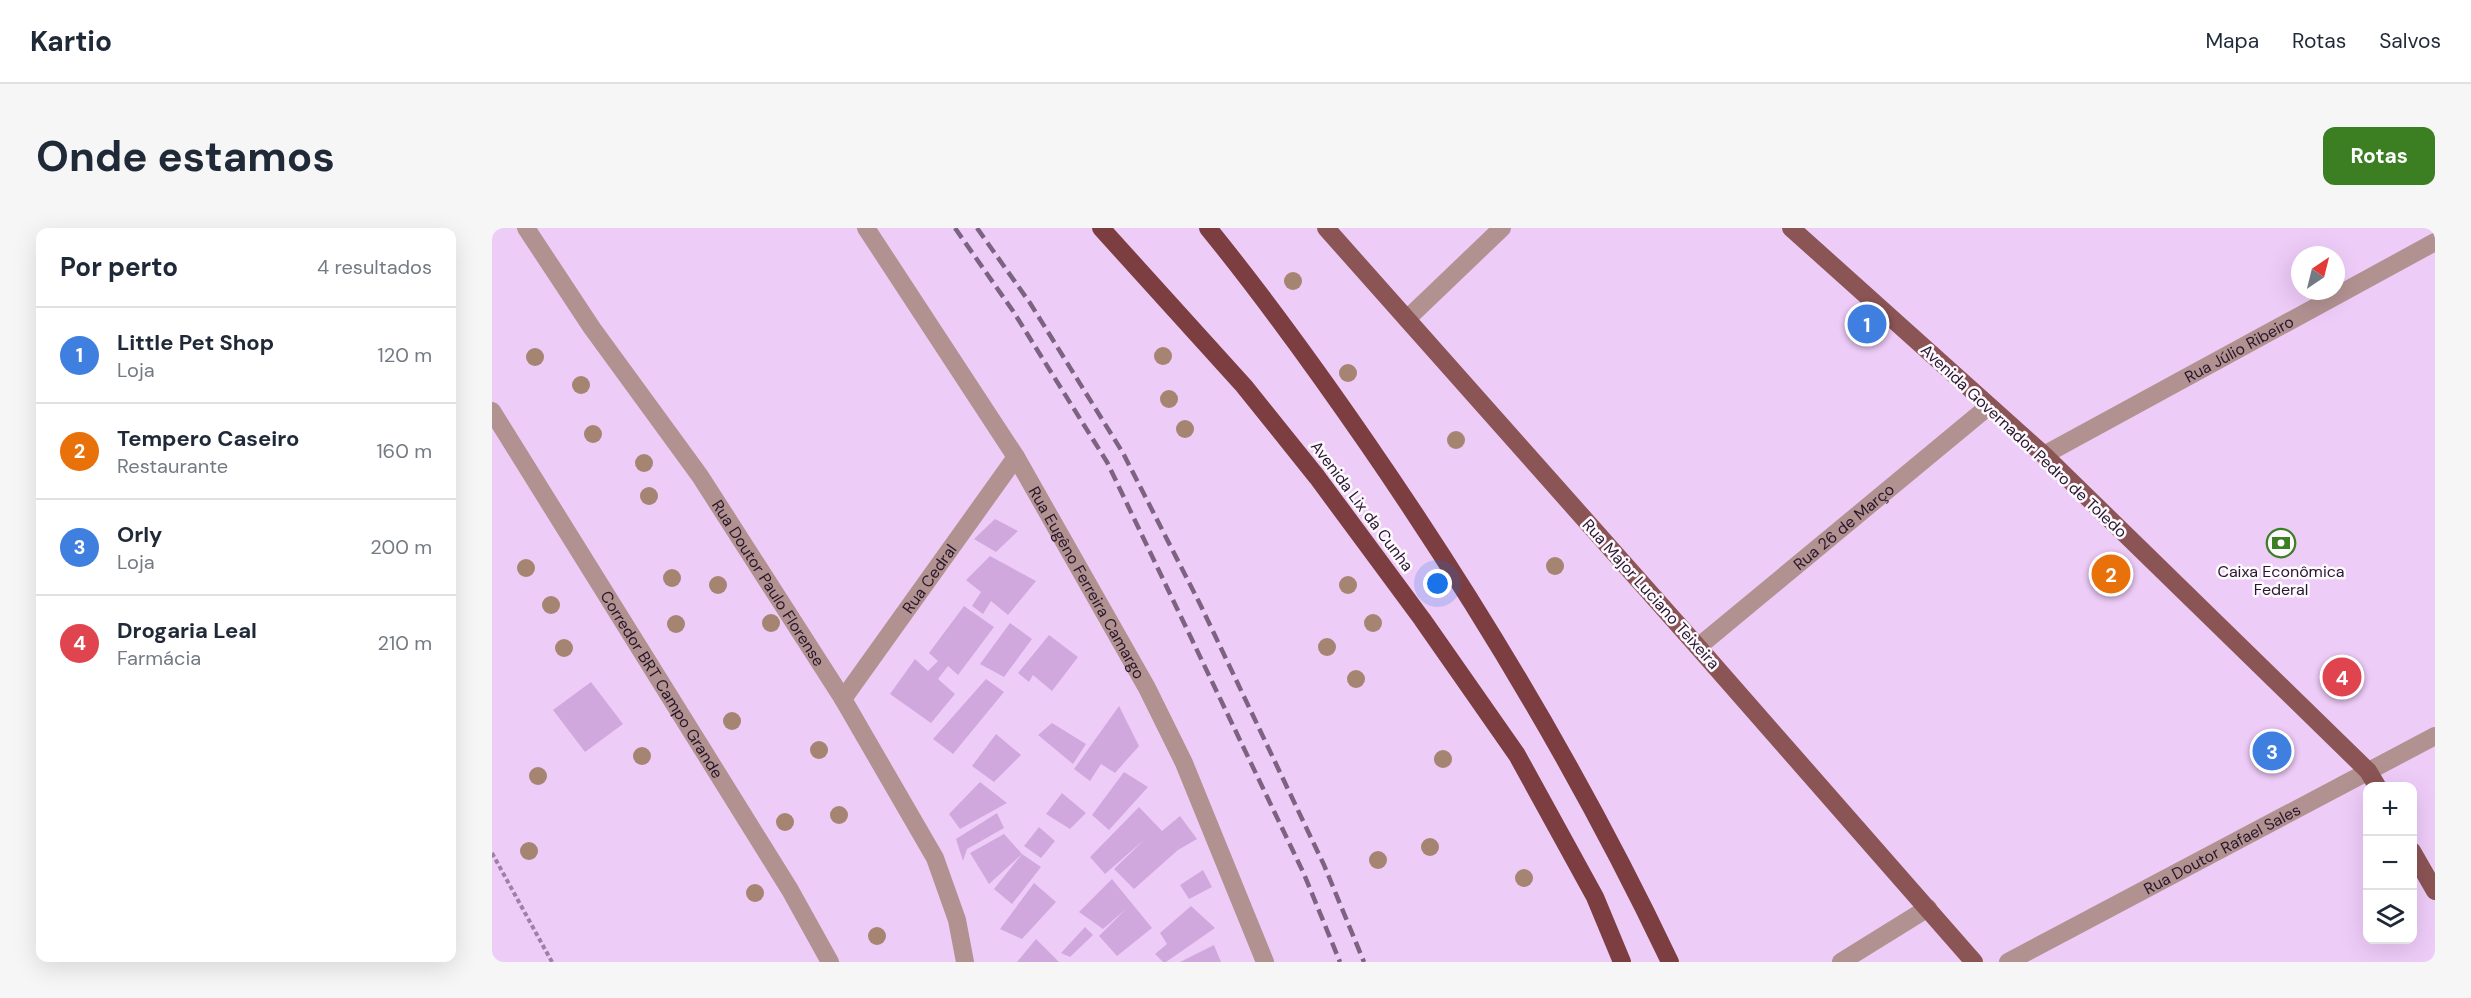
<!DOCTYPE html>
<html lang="pt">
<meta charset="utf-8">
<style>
:root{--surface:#fff;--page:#f6f6f7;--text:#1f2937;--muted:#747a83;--line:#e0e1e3;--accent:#3b7f22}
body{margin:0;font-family:"DM Sans",sans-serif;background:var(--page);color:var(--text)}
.controls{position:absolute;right:18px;bottom:18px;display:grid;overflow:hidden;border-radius:12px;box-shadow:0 6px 24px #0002}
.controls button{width:54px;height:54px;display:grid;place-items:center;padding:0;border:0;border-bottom:2px solid var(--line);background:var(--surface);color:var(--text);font:30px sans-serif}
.compass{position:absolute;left:1799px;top:18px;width:54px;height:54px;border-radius:50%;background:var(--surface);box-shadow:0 6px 24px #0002;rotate:35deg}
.you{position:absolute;left:946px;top:356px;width:21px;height:21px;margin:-15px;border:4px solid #fff;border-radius:50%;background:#1a73e8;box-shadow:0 0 0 9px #1a73e833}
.badge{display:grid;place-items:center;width:39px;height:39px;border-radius:50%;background:var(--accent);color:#fff;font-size:20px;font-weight:700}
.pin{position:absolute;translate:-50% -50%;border:3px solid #fff;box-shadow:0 2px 6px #0006}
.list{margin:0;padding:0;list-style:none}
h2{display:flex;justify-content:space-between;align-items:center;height:78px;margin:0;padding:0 24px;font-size:26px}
h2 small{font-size:20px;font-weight:400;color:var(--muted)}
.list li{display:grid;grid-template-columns:39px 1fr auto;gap:18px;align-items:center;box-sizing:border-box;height:96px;padding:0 24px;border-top:2px solid var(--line)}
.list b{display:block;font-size:22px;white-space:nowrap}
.list p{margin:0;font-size:20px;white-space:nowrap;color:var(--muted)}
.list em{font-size:20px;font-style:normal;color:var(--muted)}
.icon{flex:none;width:33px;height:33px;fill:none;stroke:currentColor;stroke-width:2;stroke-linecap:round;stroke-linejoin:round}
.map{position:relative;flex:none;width:1943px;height:734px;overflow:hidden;border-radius:12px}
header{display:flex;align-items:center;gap:36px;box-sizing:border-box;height:84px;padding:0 30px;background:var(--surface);border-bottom:2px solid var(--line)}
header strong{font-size:28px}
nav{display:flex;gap:33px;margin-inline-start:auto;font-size:21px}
.intro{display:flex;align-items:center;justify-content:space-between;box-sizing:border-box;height:144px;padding:0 36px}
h1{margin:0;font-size:42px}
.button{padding:15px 27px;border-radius:12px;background:var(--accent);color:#fff;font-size:21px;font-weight:700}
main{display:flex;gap:36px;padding:0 36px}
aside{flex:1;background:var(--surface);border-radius:12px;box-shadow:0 6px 24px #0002}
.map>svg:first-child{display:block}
.building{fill:#d1a8dd}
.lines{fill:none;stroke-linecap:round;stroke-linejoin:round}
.path{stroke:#9c82a4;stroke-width:4;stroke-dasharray:4.5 3;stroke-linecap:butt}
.minor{stroke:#b29191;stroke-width:18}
.major{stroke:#8b5455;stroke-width:18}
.highway{stroke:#7c3e40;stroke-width:18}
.rail{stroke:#7b6381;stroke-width:4.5;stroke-dasharray:12 6;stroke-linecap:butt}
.tree{fill:#a58471}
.labels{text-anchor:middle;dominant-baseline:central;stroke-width:5;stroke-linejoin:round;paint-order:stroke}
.street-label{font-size:16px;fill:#27172b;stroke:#fdf9ff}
.poi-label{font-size:16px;fill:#27172b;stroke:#fdf9ff}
</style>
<header>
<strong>Kartio</strong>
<nav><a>Mapa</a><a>Rotas</a><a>Salvos</a></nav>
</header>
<div class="intro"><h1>Onde estamos</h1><a class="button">Rotas</a></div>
<main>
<aside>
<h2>Por perto<small>4 resultados</small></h2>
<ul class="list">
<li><span class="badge" style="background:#3f7fe0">1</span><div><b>Little Pet Shop</b><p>Loja</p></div><em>120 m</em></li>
<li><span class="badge" style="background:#e8710a">2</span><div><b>Tempero Caseiro</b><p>Restaurante</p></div><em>160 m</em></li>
<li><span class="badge" style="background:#3f7fe0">3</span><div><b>Orly</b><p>Loja</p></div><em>200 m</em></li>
<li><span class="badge" style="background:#e0444e">4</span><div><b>Drogaria Leal</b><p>Farmácia</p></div><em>210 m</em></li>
</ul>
</aside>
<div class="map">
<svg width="1943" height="734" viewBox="0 0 1943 734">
<rect width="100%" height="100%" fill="#eeccf8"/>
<path class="building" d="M503 291 526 303 504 324 482 311Z
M498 328 544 353 516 387 499 373 491 386 480 378 489 364 474 352Z
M472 378 502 399 466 447 456 438 446 451 463 466 439 495 398 466 423 431 436 443 446 433 437 425Z
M518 395 540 411 512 449 488 436Z
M557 407 586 429 560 463 541 447 537 454 526 445Z
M494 451 512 464 461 526 441 511Z
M99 454 131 496 93 524 61 482Z
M627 478 647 518 623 545 609 536 598 553 582 541Z
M560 495 594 516 581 536 546 507Z
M504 506 529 527 502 554 480 538Z
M632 544 656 559 617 602 600 587Z
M488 554 515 575 468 601 457 586Z
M570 565 594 585 578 601 554 586Z
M647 579 670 603 688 588 705 611 686 622 642 661 622 641 653 611 613 646 598 629Z
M505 585 512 600 475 621 471 633 464 611Z
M547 599 563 613 549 630 532 618Z
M512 606 530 626 497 656 478 625Z
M530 626 549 639 520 676 502 661Z
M711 642 720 659 697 671 688 657Z
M620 651 660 700 625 728 607 708 634 681 611 701 587 684Z
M542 655 564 674 530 711 508 701Z
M699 678 723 700 674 734H671L663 726 675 716 668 705Z
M593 699 601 707 578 729 569 725Z
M544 711 567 734H525Z
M722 717 729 734H688Z"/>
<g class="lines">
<path class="path" d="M0 625 60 734"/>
<g class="minor">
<path id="s1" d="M34 0 100 100 208 248 351 471 443 630 465 692 473 734"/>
<path id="s2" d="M374 0 524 229 655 460 692 535 773 734"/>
<path d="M915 91 1010 0"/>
<path id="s3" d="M0 183 298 662 338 734"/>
<path id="s4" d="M1552 227 1943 14"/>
<path id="s5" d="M1206 419 1497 178"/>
<path id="s6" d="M351 471 524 229"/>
<path d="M1349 734 1436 680"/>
<path id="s7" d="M1516 734 1943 508"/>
</g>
<path class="major" d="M834 0 1206 419 1482 734
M1299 0 1552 227 1876 543 1885 558
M1920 623 1943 663"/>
<path class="highway" d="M609 0 752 158 825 249 930 391 1025 527 1103 669 1130 734
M716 0C772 69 824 141 875 215 988 379 1092 553 1178 734"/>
<path class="rail" d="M463 0 521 83 615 234 812 646 848 734
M485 0 538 75 631 225 708 376 832 637 872 734"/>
</g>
<g class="tree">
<circle cx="801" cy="53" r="9"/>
<circle cx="671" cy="128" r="9"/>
<circle cx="43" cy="129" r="9"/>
<circle cx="856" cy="145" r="9"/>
<circle cx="89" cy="157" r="9"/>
<circle cx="677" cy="171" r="9"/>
<circle cx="693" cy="201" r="9"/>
<circle cx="101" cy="206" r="9"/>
<circle cx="964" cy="212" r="9"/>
<circle cx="152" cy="235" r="9"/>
<circle cx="157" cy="268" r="9"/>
<circle cx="1063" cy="338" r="9"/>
<circle cx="34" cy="340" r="9"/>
<circle cx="180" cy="350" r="9"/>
<circle cx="226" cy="357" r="9"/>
<circle cx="856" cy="357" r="9"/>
<circle cx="59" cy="377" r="9"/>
<circle cx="279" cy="395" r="9"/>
<circle cx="881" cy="395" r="9"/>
<circle cx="184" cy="396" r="9"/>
<circle cx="835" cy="419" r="9"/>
<circle cx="72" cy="420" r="9"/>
<circle cx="864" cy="451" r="9"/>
<circle cx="240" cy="493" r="9"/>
<circle cx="327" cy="522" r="9"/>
<circle cx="150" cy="528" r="9"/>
<circle cx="951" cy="531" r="9"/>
<circle cx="46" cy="548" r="9"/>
<circle cx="347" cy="587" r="9"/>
<circle cx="293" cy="594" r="9"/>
<circle cx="938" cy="619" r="9"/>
<circle cx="37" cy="623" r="9"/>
<circle cx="886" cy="632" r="9"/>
<circle cx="1032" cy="650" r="9"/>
<circle cx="263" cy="665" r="9"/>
<circle cx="385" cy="708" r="9"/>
</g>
<defs>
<g id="bank-ring" transform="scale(1.5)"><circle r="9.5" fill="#fdf9ff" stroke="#3b7f22" stroke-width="1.5"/><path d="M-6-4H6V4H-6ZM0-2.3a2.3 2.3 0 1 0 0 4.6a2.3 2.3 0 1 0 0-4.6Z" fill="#3b7f22"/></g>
</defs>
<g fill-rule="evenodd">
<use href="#bank-ring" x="1789" y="315"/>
</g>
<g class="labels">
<g class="street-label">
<text stroke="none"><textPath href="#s4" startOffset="222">Rua Júlio Ribeiro</textPath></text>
<text transform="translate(1532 213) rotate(43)">Avenida Governador Pedro de Toledo</text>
<text transform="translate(870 278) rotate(53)">Avenida Lix da Cunha</text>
<text stroke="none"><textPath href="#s5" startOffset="189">Rua 26 de Março</textPath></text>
<text stroke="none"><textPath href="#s6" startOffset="148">Rua Cedral</textPath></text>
<text stroke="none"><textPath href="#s1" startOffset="430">Rua Doutor Paulo Florense</textPath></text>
<text stroke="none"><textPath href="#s2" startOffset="418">Rua Eugêno Ferreira Camargo</textPath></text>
<text transform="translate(1159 366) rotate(48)">Rua Major Luciano Teixeira</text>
<text stroke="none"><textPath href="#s3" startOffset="322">Corredor BRT Campo Grande</textPath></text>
<text stroke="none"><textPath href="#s7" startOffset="242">Rua Doutor Rafael Sales</textPath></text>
</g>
<g class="poi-label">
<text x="1789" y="343">Caixa Econômica<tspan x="1789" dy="18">Federal</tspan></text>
</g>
</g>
</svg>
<div class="controls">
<button>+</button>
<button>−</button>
<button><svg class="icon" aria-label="layers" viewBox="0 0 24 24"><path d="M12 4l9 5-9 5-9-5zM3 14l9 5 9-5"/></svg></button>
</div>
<svg class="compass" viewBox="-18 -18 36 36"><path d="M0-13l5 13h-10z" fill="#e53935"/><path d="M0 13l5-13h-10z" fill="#747a83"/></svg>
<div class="you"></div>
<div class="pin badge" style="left:1375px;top:96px;background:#3f7fe0">1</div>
<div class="pin badge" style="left:1619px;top:346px;background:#e8710a">2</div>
<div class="pin badge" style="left:1780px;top:523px;background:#3f7fe0">3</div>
<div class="pin badge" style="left:1850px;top:449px;background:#e0444e">4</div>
</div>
</main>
